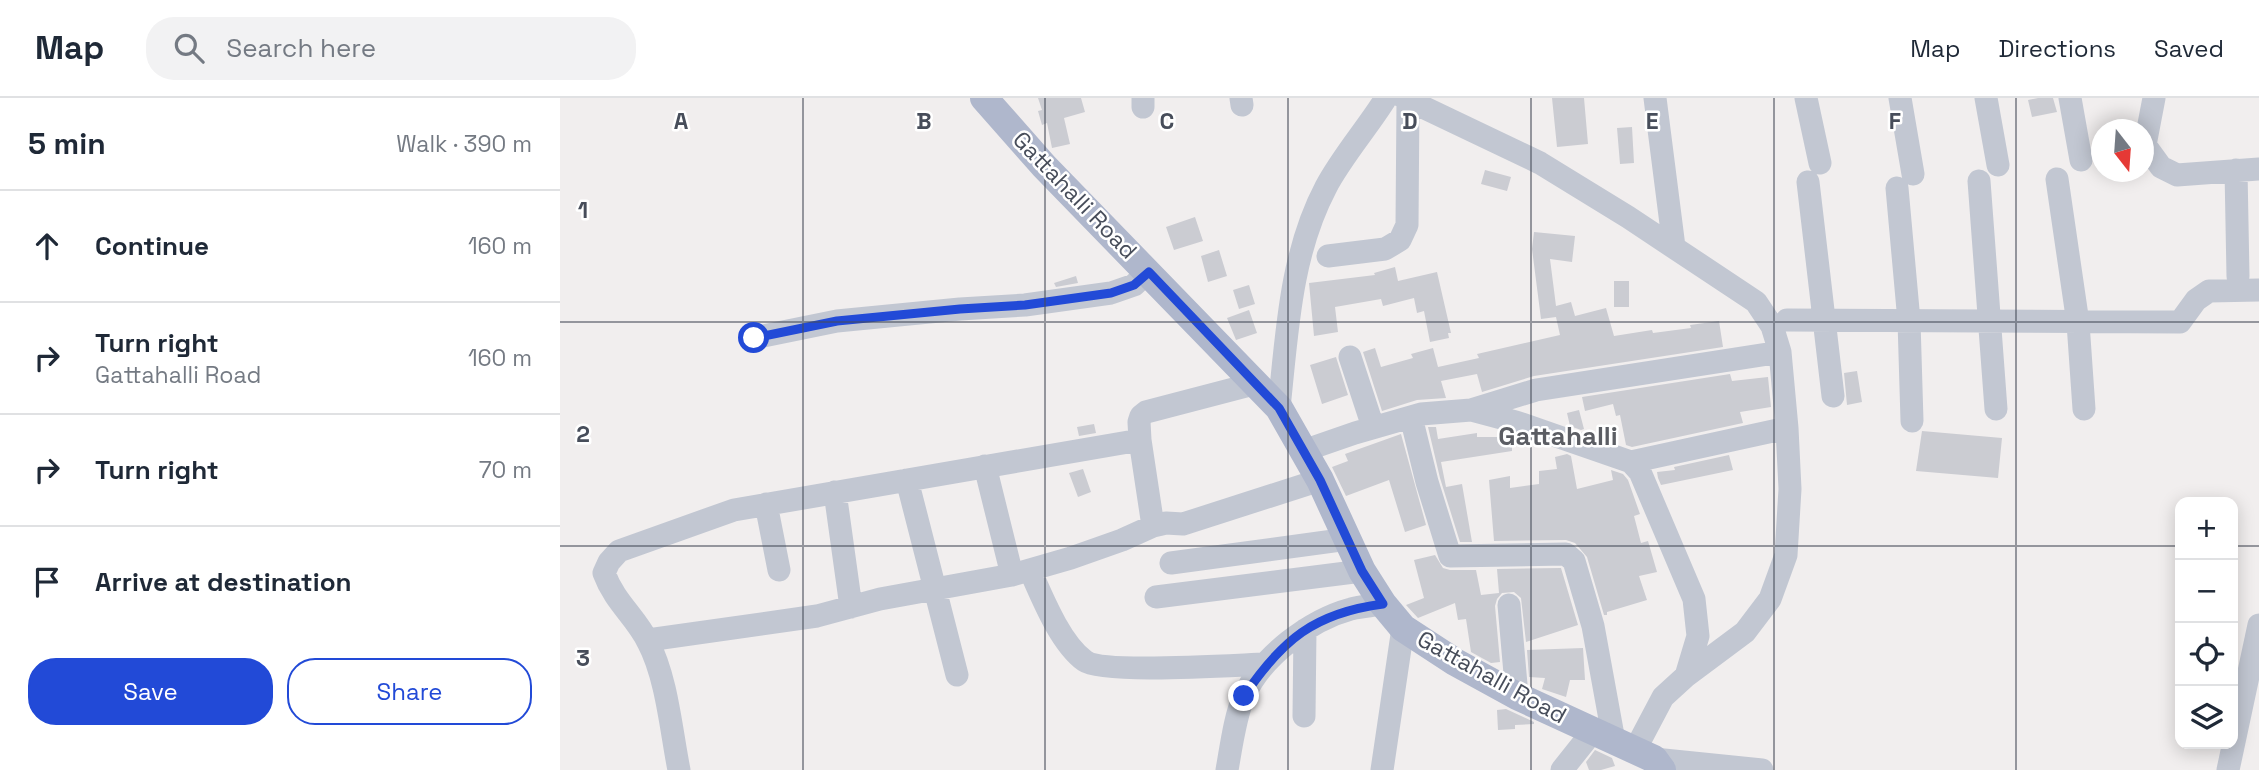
<!DOCTYPE html>
<meta charset="utf-8">
<style>
:root{--surface:#fff;--page:#f2f2f3;--text:#1f2937;--muted:#747a83;--line:#e0e1e3;--accent:#224ad7}
body{margin:0;font-family:"Space Grotesk",sans-serif;background:var(--page);color:var(--text)}
.controls{position:absolute;right:21px;bottom:21px;display:grid;overflow:hidden;border-radius:14px;box-shadow:0 4px 18px #0003}
.controls button{width:63px;height:63px;display:grid;place-items:center;padding:0;border:0;border-bottom:2px solid var(--line);background:var(--surface);color:var(--text);font:35px sans-serif}
.compass{position:absolute;left:1531px;top:21px;width:63px;height:63px;border-radius:50%;background:var(--surface);box-shadow:0 4px 18px #0003;rotate:163deg}
.stop{position:absolute;width:21px;height:21px;margin:-16px;border:5px solid #224ad7;border-radius:50%;background:#fff}
.stop.end{background:#224ad7;border-color:#fff;box-shadow:0 2px 7px #0008}
.list{margin:0;padding:0;list-style:none}
h2{display:flex;justify-content:space-between;align-items:center;height:91px;margin:0;padding:0 28px;font-size:30px}
h2 small{font-size:23px;font-weight:400;color:var(--muted)}
.list li{display:grid;grid-template-columns:46px 1fr auto;gap:21px;align-items:center;box-sizing:border-box;height:112px;padding:0 28px;border-top:2px solid var(--line)}
.list b{display:block;font-size:26px;white-space:nowrap}
.list p{margin:0;font-size:23px;white-space:nowrap;color:var(--muted)}
.list em{font-size:23px;font-style:normal;color:var(--muted)}
.actions{display:flex;gap:14px;padding:21px 28px}
.actions a{flex:1;padding:16px 0;border:2px solid var(--accent);border-radius:28px;text-align:center;font-size:24px;color:var(--accent)}
.actions .main{background:var(--accent);color:#fff}
.icon{flex:none;width:38px;height:38px;fill:none;stroke:currentColor;stroke-width:2;stroke-linecap:round;stroke-linejoin:round}
.map{position:relative;flex:none;width:1699px;height:672px;overflow:hidden}
header{display:flex;align-items:center;gap:42px;box-sizing:border-box;height:98px;padding:0 35px;background:var(--surface);border-bottom:2px solid var(--line)}
header strong{font-size:33px}
nav{display:flex;gap:38px;margin-inline-start:auto;font-size:24px}
.search{width:490px;height:63px;background:var(--page);display:flex;align-items:center;gap:18px;box-sizing:border-box;padding:0 24px;border-radius:28px;color:var(--muted);font-size:26px}
main{display:flex}
aside{flex:1;background:var(--surface)}
.map>svg:first-child{display:block}
.building{fill:#cbccd2}
.lines{fill:none;stroke-linecap:round;stroke-linejoin:round}
.minor{stroke:#c2c7d2;stroke-width:23}
.major{stroke:#afb7cc;stroke-width:28}
.route{stroke:#224ad7;stroke-width:9}
.grid{fill:none;stroke:#474d5a;stroke-width:2;stroke-opacity:0.55}
.labels{text-anchor:middle;dominant-baseline:central;stroke-width:5;stroke-linejoin:round;paint-order:stroke}
.street-label{font-size:23px;fill:#474d5a;stroke:#fff}
.quarter-label{font-size:26px;font-weight:bold;fill:#5b5d63;stroke:#fff}
.grid-label{font-size:23px;text-anchor:middle;font-weight:bold;fill:#474d5a;stroke:#fff;stroke-width:5;stroke-linejoin:round;paint-order:stroke}
</style>
<header>
<strong>Map</strong>
<div class="search"><svg class="icon" aria-label="search" viewBox="0 0 24 24"><circle cx="10" cy="10" r="6"/><path d="M15 15l6 6"/></svg>Search here</div>
<nav><a>Map</a><a>Directions</a><a>Saved</a></nav>
</header>
<main>
<aside>
<h2>5 min<small>Walk · 390 m</small></h2>
<ul class="list">
<li><svg class="icon" aria-label="ahead" viewBox="0 0 24 24"><path d="M12 20V5M6 11l6-6 6 6"/></svg><div><b>Continue</b></div><em>160 m</em></li>
<li><svg class="icon" aria-label="right" viewBox="0 0 24 24"><path d="M7 20v-9h11M14 6l5 5-5 5"/></svg><div><b>Turn right</b><p>Gattahalli Road</p></div><em>160 m</em></li>
<li><svg class="icon" aria-label="right" viewBox="0 0 24 24"><path d="M7 20v-9h11M14 6l5 5-5 5"/></svg><div><b>Turn right</b></div><em>70 m</em></li>
<li><svg class="icon" aria-label="arrive" viewBox="0 0 24 24"><path d="M6 21V4h12l-3 4 3 4H6"/></svg><div><b>Arrive at destination</b></div></li>
</ul>
<div class="actions"><a class="main">Save</a><a>Share</a></div>
</aside>
<div class="map">
<svg width="1699" height="672" viewBox="0 0 1699 672">
<rect width="100%" height="100%" fill="#f1eeee"/>
<path class="building" d="M478 0H521L525 14 504 20 510 46 492 50 487 25 482 27 478 13 482 12Z
M992 0H1024L1028 46 997 49Z
M1478 0H1493L1497 14 1472 19 1468 2Z
M1072 29 1074 65 1060 66 1057 30Z
M925 72 951 79 947 93 921 86Z
M635 119 643 143 614 152 606 129Z
M974 134 1015 138 1012 164 990 161 996 208 1011 204 1015 218 1046 210 1054 238 1092 232 1093 235 1131 230 1130 227 1159 223 1163 249 974 278 922 294 917 276 881 283 886 300 857 302 822 313 803 254 815 250 821 269 853 260 851 256 873 250 878 269 919 260 917 256 1000 237 996 219 981 221 972 151Z
M659 152 667 178 648 184 641 158Z
M835 169 838 183 877 174 891 235H888L889 240 870 244 864 213 857 215 854 200 823 208 821 201 775 209 778 234 754 238 749 185 815 177 814 175Z
M516 178 518 185 496 189 494 185Z
M1054 183H1069V209H1054Z
M689 187 695 206 679 211 673 192Z
M689 212 697 235 676 242 667 220Z
M776 259 788 297 762 306 750 267Z
M1297 273 1302 304 1287 307 1284 275Z
M1170 276 1172 283 1208 279 1211 309 1180 314 1183 325 1072 349 1066 347 1060 317 1056 318 1053 306 1025 313 1022 299Z
M1019 312 1024 331 1021 332 1010 328 1007 315Z
M534 326 536 335 519 338 517 329Z
M868 329H876L878 341 917 335V339H952V353L881 364 886 389 902 386 912 444H900L880 380Z
M1362 333 1442 340 1438 380 1356 373Z
M841 336 866 427 845 434 829 382 786 398 772 369 788 363 785 356Z
M1007 356 1011 358 1017 391 1053 382 1051 372 1063 376 1068 382 1080 416 1074 418 1081 445 1088 443 1097 474 1079 478 1087 502 1047 514V517H1044L1027 459 1015 445 1006 442 934 443 929 382 950 378V390L979 386V373L997 371 995 359Z
M1169 357 1173 372 1101 387 1098 380 1097 374 1115 372 1114 369Z
M523 371 531 394 518 399 509 375Z
M875 457 883 470 890 472H916L921 497 939 495 937 471 1001 470 1018 527 966 544 961 500 954 494 942 495 937 501 935 508 940 564 931 565 911 554 906 521 898 522 895 505 858 520 846 507 864 500 854 462Z
M1023 550 1025 582H1010L1006 599 982 591 985 580 969 579 967 552Z
M946 611 974 624V626L955 627V631L938 632 937 612Z
M1035 652 1052 660 1055 668 1041 672H1029L1026 664Z"/>
<g class="lines">
<path class="minor" d="M583 0V9
M681 0 682 7
M844 0 980 65 1068 119 1196 204 1212 228 1220 254 1227 330 1230 391 1226 457 1210 501 1185 534 1126 578
M1095 0 1114 149
M1246 0 1260 65
M1340 0 1353 76
M1426 0 1438 67
M1510 0 1521 62
M1594 0 1585 47 1601 69 1617 77 1699 71
M1676 72 1678 178
M1497 81 1518 225 1524 311
M1419 83 1436 311
M1248 84 1273 298
M1337 90 1349 223 1352 323
M768 158 825 151 840 142 847 127 848 2
M1227 222 1620 224 1636 202 1649 193 1699 192
M194 240 277 223 400 211 465 207 551 195 574 187 588 174
M790 259 813 329
M719 310C727 236 730 157 766 89 781 60 808 29 826 0
M911 312 976 292 1220 254
M851 319 867 384 890 458 1006 456 1014 463 1033 528 1054 643
M580 342 593 428
M743 353 795 335 861 316 911 312 956 324 1071 364 1080 374 1134 501 1138 538 1126 578 1103 599 1075 652
M1071 364 1227 330
M425 368 452 477
M347 382 397 577
M275 394 291 509
M206 406 219 472
M611 465 788 441
M470 472C482 499 500 545 525 563 543 576 675 567 705 566
M596 499 802 473
M949 507 957 598
M88 542 257 518 320 501 452 477 511 460 562 442 593 428 606 425 623 426 760 382
M744 618 745 532
M1094 661 1202 672
M119 672C111 632 107 580 88 544 76 519 55 505 44 475L49 464 59 453 174 412 580 342 579 324 581 318 586 314 697 285
M667 672C671 650 675 618 684 598 702 558 750 522 791 511 801 508 812 508 823 506
M822 672 843 530
M1002 672 1033 633
M1668 672 1699 527"/>
<path class="major" d="M424 0 484 68 719 310 760 382 802 473 823 506 843 530 895 564 957 598 1094 661 1102 672"/>
</g>
<g class="lines">
<path class="route" d="M194 240 277 223 400 211 465 207 551 195 574 187 589 174 719 310 760 382 802 473 823 506C754 515 722 542 684 598"/>
</g>
<path class="grid" d="M243 0V672M485 0V672M728 0V672M971 0V672M1214 0V672M1456 0V672M0 224H1699M0 448H1620M1673 448H1699"/>
<g class="labels">
<g class="street-label">
<text transform="translate(515 97) rotate(46)">Gattahalli Road</text>
<text transform="translate(932 579) rotate(29)">Gattahalli Road</text>
</g>
<g class="quarter-label">
<text x="998" y="338">Gattahalli</text>
</g>
</g>
<g class="grid-label">
<text x="121" y="31">A</text>
<text x="364" y="31">B</text>
<text x="607" y="31">C</text>
<text x="850" y="31">D</text>
<text x="1092" y="31">E</text>
<text x="1335" y="31">F</text>
<text x="23" y="120">1</text>
<text x="23" y="344">2</text>
<text x="23" y="568">3</text>
</g>
</svg>
<div class="controls">
<button>+</button>
<button>−</button>
<button><svg class="icon" aria-label="locate" viewBox="0 0 24 24"><circle cx="12" cy="12" r="6"/><path d="M12 2v4M12 18v4M2 12h4M18 12h4"/></svg></button>
<button><svg class="icon" aria-label="layers" viewBox="0 0 24 24"><path d="M12 4l9 5-9 5-9-5zM3 14l9 5 9-5"/></svg></button>
</div>
<svg class="compass" viewBox="-18 -18 36 36"><path d="M0-13l5 13h-10z" fill="#e53935"/><path d="M0 13l5-13h-10z" fill="#747a83"/></svg>
<div class="stop" style="left:194px;top:240px"></div>
<div class="stop end" style="left:684px;top:598px"></div>
</div>
</main>
